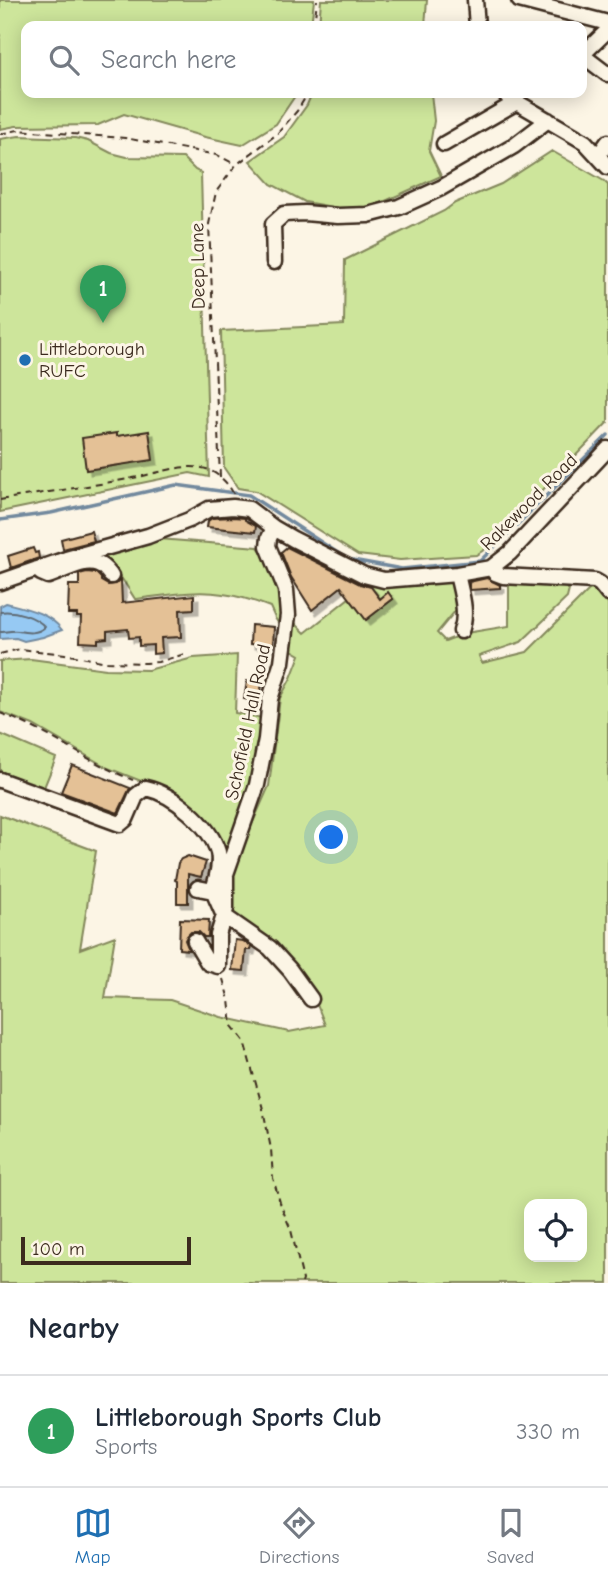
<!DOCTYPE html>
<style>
:root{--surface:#fff;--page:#f2f2f3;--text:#1f2937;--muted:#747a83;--line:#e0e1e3;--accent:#1f6fb2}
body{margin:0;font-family:"Comic Neue",sans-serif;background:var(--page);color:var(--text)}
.controls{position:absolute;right:21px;bottom:21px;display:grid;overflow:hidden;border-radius:14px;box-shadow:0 4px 18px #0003}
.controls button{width:63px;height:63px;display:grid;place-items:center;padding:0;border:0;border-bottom:2px solid var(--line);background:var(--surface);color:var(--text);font:35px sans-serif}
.scale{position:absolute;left:21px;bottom:18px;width:170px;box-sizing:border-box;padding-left:7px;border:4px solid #3b2a1e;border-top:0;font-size:19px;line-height:24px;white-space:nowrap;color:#3b2a1e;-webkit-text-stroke:5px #fcf5e5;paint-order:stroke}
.you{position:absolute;left:332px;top:838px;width:24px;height:24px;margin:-18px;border:5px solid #fff;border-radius:50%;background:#1a73e8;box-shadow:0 0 0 10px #1a73e833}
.badge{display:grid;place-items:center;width:46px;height:46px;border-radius:50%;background:var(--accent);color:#fff;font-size:23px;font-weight:700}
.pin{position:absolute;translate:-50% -58px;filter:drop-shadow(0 2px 4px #0008)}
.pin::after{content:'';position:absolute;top:37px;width:24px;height:21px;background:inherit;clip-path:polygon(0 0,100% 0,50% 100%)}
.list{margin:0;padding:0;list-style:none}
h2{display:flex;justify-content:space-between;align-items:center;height:91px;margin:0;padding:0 28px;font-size:30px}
h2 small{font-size:23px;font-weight:400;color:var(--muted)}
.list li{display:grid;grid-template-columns:46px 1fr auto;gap:21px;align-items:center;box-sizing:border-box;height:112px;padding:0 28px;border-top:2px solid var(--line)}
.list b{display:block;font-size:26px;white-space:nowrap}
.list p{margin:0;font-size:23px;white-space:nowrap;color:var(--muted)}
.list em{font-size:23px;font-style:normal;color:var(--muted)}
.icon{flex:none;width:38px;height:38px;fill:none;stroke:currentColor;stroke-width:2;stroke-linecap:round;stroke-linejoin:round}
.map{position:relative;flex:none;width:608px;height:1283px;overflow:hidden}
.search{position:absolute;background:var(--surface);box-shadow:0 4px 18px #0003;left:21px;right:21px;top:21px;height:77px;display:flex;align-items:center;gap:18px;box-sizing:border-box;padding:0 24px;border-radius:14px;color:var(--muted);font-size:26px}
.sheet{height:203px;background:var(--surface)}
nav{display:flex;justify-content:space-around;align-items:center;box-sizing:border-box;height:98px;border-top:2px solid var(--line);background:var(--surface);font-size:19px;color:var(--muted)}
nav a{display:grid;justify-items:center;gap:4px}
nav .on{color:var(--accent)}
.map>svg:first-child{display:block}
.green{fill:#cde59b;stroke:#84885c;stroke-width:2;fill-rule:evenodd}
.water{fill:#96c9f3;stroke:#72899e;stroke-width:2}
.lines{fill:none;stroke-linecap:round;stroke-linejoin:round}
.shore{stroke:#5f6a73;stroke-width:2}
.stream{stroke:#72899e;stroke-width:3.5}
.building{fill:#e4c196;stroke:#3b2a1e;stroke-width:2;filter:url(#shadow)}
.minor-casing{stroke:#3b2a1e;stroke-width:19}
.path{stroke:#3b2a1e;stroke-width:2;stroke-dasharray:7 5;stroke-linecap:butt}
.minor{stroke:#fcf5e5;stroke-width:14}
.poi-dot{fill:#1f6fb2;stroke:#fcf5e5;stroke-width:2.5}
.labels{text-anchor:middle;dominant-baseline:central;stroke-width:6;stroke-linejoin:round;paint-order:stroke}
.street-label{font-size:19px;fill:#3b2a1e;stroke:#fcf5e5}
.poi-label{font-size:19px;fill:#3b2a1e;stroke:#fcf5e5;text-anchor:start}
</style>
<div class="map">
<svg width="608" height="1283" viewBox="0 0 608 1283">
<defs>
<filter id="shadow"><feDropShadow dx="4.5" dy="4.5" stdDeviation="0" flood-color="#0004"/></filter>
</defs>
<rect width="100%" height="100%" fill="#fcf5e5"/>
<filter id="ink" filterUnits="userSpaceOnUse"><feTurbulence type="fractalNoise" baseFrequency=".0143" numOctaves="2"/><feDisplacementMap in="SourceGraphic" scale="14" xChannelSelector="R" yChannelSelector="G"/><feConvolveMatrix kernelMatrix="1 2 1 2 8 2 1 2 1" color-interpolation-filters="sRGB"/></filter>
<g filter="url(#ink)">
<path class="green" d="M0 0H314L311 26H26V93H297L276 124 242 145 205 137 124 114 98 125 16 126 0 129Z
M321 0H427L425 26H319Z
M312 93H431L434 121 429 151 441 176 372 207 338 208 305 202 271 184 250 161 284 137 307 105Z
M19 136 75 138 88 141 111 153 127 157 183 158 195 170 201 173 209 477 190 473 0 512V139Z
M552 151 604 181 608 185V422L487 548 476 555 400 560 358 555 256 491 238 488 224 468 221 331 344 325 345 260 444 211 455 203 501 184Z
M159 539 258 547C279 572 282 595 281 627L275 618 270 607C255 601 239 596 223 594 194 589 163 596 135 599 124 582 115 565 97 555Z
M452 580 456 610 437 633 445 641 466 633 509 626V580L562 582 569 590 567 598 521 642 479 656 482 663 527 652 594 585 608 601V1283H0V815L96 851 80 949 115 936 105 998 170 1000 221 1017 289 1032 325 1025 312 992 229 914 233 886 234 865 269 786 280 698 291 678 300 655 290 649 293 621 305 633 349 598 366 619 393 599 388 593 380 599 368 582 413 583 427 585ZM529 1204H582V1257H529Z
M237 655 235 713 263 718 254 783 223 873 219 842 177 799 141 781 108 768 33 725 0 712V661L31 659 106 669 148 670 193 658Z
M0 734 56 758 43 790 0 771Z"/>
<path class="water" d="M6 603C25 608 50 613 62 630L43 637 24 641 16 638 0 639V606Z"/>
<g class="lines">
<path class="shore" d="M0 612C15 610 35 616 45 627 37 634 28 633 18 631 12 630 5 632 0 632"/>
<path class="stream" d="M0 520 51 513 176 485 249 495 347 559 402 569 480 561 608 435"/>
</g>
<path class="building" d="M149 431 153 460 86 470 82 438 117 433V436Z
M233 517 245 518V520L256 526 255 532 207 527 208 521 212 518Z
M91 531 94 541 63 549 61 539Z
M287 547 360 584 371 587 380 599 388 592 393 599 366 620 341 587 312 610 291 577 281 552Z
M33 548 35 553 38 552 39 558 11 568 8 556Z
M87 572 96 573 101 578V581L108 585 116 584 121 579 122 603 194 595V609L180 610 181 637 161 638 162 653 153 654V645L139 646V637L129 638 128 629 107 631V638L98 639V643L80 642 81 617H77V614H68L69 585H79V574Z
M487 578 500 585V588L470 590 469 582Z
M251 625 274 627 273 646 250 644Z
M247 681 262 683 259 702 244 699Z
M72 765 130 788 118 813 61 792Z
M188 856 206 862 201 877 188 874V903H177V881L175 880 178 863 181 859Z
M180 919 209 920 208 937H204L199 932H191L187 936 185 940 189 950 179 949Z
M235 940 243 941 251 946 250 950H246L244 971 232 970Z"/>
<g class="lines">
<g class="minor-casing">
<path id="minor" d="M475 0 477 26
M519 0 608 23
M582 55 608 30
M582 55 607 74 608 73
M505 93 508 97 585 142 608 167
M444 144 517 102
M598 156 608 142
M274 262 273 224 284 214 305 213 338 216 368 215 399 207 441 188 514 146 548 120
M491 568 495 573 503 576 595 581 600 584 608 594
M37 569 41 573 48 576C62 572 83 558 98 564 104 566 107 571 111 576
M457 574C461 593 468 612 461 631
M0 582 66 559 148 536 189 520 209 509 233 507 249 509 274 528 293 539 364 575 384 580 457 574 491 568 510 553 608 449
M0 780 120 824 126 819 136 796 146 788C173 794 210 825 218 852 221 865 216 879 213 891
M198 888 213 891 224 916 270 948 290 970 311 999
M195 941 208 963 218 966V935L226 909V874L257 785 266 739 270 699 282 662 288 615 286 590 268 546 269 538 274 528"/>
</g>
<path class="path" d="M314 26 317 0
M0 134 18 130 125 138 217 155 235 164
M220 477 209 224 216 192 236 165 277 134 297 111 308 93
M0 500C46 492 93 486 138 477 158 473 182 464 202 468 215 470 229 483 234 495
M0 654 20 649 65 654 107 662 146 663 158 662 188 653
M0 713C47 730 87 762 133 780
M223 979 229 1000 232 1026 244 1041 263 1109 271 1149 273 1178 281 1206 291 1230 303 1280 302 1283"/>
<use href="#minor" class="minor"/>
</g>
</g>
<circle class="poi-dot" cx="25" cy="360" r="7"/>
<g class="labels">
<g class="street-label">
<text transform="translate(198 266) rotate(-91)">Deep Lane</text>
<text transform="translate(529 502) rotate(-45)">Rakewood Road</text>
<text transform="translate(248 722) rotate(-78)">Schofield Hall Road</text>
</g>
<g class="poi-label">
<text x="39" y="349">Littleborough<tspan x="39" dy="22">RUFC</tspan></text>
</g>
</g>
</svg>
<div class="controls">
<button><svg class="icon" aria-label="locate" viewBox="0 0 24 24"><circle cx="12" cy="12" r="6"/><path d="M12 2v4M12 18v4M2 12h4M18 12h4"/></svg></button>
</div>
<div class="scale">100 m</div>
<div class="you"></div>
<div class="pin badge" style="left:103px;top:323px;background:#2e9e5b">1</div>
<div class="search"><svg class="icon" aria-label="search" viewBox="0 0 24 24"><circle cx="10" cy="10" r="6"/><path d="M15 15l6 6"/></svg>Search here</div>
</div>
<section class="sheet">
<h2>Nearby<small></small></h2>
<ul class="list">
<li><span class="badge" style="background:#2e9e5b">1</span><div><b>Littleborough Sports Club</b><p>Sports</p></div><em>330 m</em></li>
</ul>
</section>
<nav>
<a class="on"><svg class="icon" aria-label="map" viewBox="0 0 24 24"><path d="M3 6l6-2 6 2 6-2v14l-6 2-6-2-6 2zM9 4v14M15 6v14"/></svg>Map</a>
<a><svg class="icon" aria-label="directions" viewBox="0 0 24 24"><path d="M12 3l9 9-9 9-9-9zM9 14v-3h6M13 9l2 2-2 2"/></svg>Directions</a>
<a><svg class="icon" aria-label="saved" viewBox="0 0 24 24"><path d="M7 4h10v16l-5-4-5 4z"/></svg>Saved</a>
</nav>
